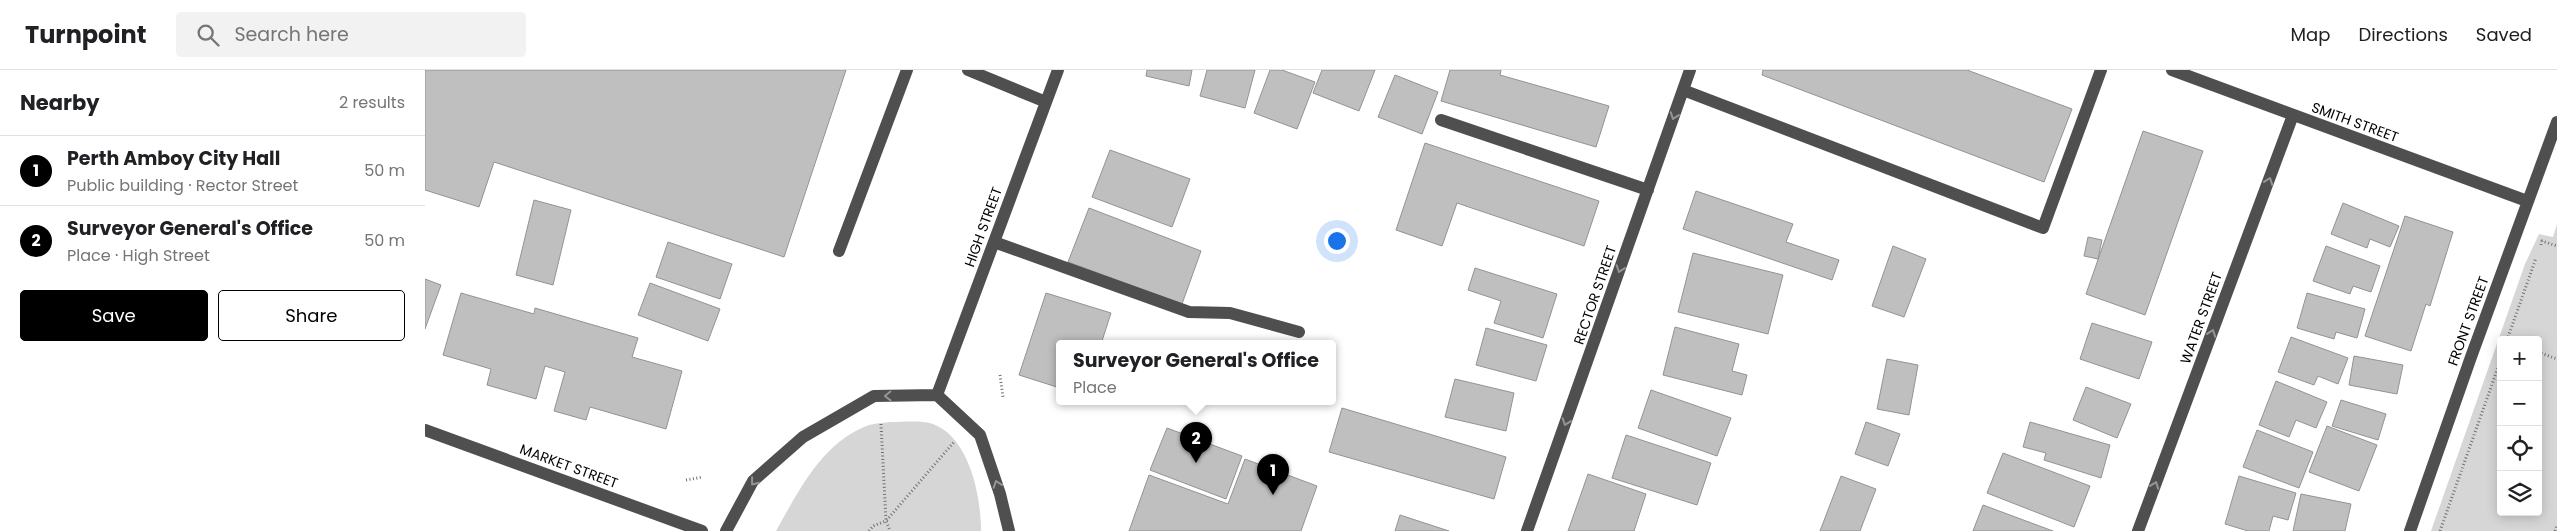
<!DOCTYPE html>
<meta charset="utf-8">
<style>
:root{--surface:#fff;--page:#f2f2f2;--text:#202124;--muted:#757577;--line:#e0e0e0;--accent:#000}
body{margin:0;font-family:Poppins,sans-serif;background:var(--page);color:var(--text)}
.controls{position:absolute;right:15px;bottom:15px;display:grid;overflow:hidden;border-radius:5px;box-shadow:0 2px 12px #0003}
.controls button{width:45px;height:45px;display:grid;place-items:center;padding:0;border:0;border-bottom:1px solid var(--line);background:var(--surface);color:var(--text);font:25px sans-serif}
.you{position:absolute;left:911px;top:170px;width:18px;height:18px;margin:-12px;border:4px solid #fff;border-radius:50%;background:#1a73e8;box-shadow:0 0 0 8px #1a73e833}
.badge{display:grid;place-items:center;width:32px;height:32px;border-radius:50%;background:var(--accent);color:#fff;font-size:16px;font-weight:700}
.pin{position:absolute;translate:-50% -41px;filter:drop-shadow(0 1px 2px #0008)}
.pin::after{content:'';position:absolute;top:26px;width:18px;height:15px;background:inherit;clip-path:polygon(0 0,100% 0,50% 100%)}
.popup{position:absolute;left:631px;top:270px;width:280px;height:65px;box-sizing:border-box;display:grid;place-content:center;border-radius:5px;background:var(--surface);filter:drop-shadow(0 1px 4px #0005);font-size:16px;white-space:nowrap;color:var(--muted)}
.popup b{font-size:19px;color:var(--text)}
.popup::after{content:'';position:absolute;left:50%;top:100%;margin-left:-10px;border:10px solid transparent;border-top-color:var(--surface)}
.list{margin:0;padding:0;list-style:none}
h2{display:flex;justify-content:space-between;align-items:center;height:65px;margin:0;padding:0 20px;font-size:21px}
h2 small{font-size:16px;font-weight:400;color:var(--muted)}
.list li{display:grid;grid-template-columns:32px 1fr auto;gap:15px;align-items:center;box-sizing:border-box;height:70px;padding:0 20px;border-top:1px solid var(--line)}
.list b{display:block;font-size:19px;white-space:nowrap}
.list p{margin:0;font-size:16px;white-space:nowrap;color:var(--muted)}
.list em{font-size:16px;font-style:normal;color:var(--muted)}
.actions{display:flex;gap:10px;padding:15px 20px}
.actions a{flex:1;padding:11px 0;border:1px solid var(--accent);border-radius:5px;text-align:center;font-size:18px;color:var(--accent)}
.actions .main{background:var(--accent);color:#fff}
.icon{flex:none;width:28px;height:28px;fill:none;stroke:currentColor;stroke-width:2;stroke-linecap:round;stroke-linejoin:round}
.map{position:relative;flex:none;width:2132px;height:461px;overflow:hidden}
header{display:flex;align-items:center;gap:30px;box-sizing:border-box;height:70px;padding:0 25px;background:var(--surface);border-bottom:1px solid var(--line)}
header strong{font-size:24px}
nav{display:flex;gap:28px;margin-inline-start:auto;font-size:18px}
.search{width:350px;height:45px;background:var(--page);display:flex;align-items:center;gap:12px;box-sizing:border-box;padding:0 18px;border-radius:5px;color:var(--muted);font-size:19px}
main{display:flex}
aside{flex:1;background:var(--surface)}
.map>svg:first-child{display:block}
.green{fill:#d6d6d6;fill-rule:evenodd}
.building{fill:#bfbfbf;stroke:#939393}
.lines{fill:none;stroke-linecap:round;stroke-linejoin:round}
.path{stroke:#717171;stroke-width:3;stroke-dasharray:1 2.5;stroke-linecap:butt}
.minor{stroke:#4f4f4f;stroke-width:12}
.oneway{stroke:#959595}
.labels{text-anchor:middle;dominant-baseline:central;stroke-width:4;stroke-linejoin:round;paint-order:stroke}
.street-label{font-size:14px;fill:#000;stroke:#fff}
</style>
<header>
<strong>Turnpoint</strong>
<div class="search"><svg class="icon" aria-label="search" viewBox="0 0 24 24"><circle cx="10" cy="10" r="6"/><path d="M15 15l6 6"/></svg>Search here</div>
<nav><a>Map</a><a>Directions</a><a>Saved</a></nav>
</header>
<main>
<aside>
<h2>Nearby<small>2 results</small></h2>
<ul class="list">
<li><span class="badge">1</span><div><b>Perth Amboy City Hall</b><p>Public building · Rector Street</p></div><em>50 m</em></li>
<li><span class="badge">2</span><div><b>Surveyor General's Office</b><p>Place · High Street</p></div><em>50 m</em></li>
</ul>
<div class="actions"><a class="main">Save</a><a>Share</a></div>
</aside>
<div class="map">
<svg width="2132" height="461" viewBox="0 0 2132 461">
<rect width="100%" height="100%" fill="#fff"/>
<path class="green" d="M2132 154V461H2006L2100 194 2114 164 2128 167ZM2076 270H2113V442H2076Z
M466 352C478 352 497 350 508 354 545 368 556 427 556 461H351C373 422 396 375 439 357 447 353 458 353 466 352Z"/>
<path class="building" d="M0 0H421L359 187 69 92 54 137 0 120Z
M722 0H767L764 16 721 6Z
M782 0H830L820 38 775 26Z
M845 0H857L890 12 872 59 829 43Z
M897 0H950L934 41 888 23Z
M1025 0H1076L1075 5 1184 36 1171 77 1016 31Z
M1338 0H1542L1647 39 1619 112 1337 5Z
M970 5 1013 22 997 64 953 47Z
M1718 61 1778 81 1720 245 1661 224Z
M1000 73 1174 131 1159 176 1032 133 1017 176 971 160Z
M685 80 765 109 747 157 667 127Z
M1271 121 1368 154 1361 172 1414 190 1407 210 1258 159Z
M109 130 146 140 128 215 91 205Z
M1918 133 1974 156 1965 177 1945 169 1942 178 1906 164Z
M664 138 776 181 757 234 643 192Z
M1980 146 2028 162 2005 236 2001 234 1986 281 1940 266Z
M1663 167 1677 170 1673 189 1659 186Z
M243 172 307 194 295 229 231 207Z
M1468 176 1501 189 1479 247 1447 236Z
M1901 176 1955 196 1946 222 1928 216 1925 224 1888 211Z
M1268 183 1358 205 1343 264 1253 242Z
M1050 198 1132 224 1118 268 1069 253 1076 231 1043 220Z
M0 209 16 215 0 259Z
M225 213 295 239 283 271 213 245Z
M36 223 109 244 110 238 213 268 207 287 257 301 241 359 165 337 161 350 129 341 140 302 120 296 111 329 62 315 66 299 18 285Z
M621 223 686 243 676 274H635V318L594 305Z
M1882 223 1940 239 1932 268 1911 262 1909 269 1872 258Z
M1667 253 1727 272 1714 309 1655 289Z
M1250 257 1314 274 1307 301 1322 305 1317 325 1238 305Z
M1061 258 1122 275 1111 311 1051 295Z
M1866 267 1923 288 1913 314 1893 306 1889 315 1853 302Z
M1929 286 1978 295 1972 324 1924 315Z
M1462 289 1493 295 1484 345 1452 339Z
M1030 309 1089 323 1081 361 1020 347Z
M1851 311 1902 332 1891 358 1871 350 1864 367 1834 355Z
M1661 317 1706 334 1692 368 1648 350Z
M1226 320 1306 348 1292 386 1213 358Z
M1916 330 1961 344 1953 370 1907 356Z
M917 338 1081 387 1069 429 904 382Z
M1441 352 1475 364 1463 396 1430 384Z
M1605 352 1685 375 1676 408 1619 390 1621 383 1598 377Z
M1902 356 1952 375 1934 421 1884 402Z
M742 358 817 386 801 429 725 400Z
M1832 360 1888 382 1874 418 1818 397Z
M1201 365 1286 393 1272 435 1187 408Z
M1578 383 1665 416 1649 457 1562 423Z
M820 389 892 416 876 461H704L724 405 803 434Z
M1163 404 1221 424 1209 461H1143Z
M1416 406 1451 419 1435 461H1395Z
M1814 406 1871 423 1863 450 1848 446 1844 461H1823L1800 454Z
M1876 424 1926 434 1920 461H1868Z
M1558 435 1628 461H1548Z
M975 445 1024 461H970Z"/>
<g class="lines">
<path class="path" d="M2116 175 2117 171 2132 176
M2082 270 2111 188
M2113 282 2132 289
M575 305 578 327
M456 354 461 451 529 372
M261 410 278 407
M444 461 448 456 461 451 465 461
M2015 461 2076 289
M2130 461 2132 455"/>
<path class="minor" d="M543 0 621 32
M1747 0 2102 131
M1258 20 1618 158 1676 0
M1016 50 1223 120
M569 172 764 242 805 243 874 262
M414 181 482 0
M512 325 633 0
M0 360 277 461
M301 461 328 411 378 367 449 326 512 325 555 365 575 424 584 461
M1102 461 1265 0
M1713 461 1868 45
M1985 461 2046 287 2132 52"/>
</g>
<defs><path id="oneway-chevron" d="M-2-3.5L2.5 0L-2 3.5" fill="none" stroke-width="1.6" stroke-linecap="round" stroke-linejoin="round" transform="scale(1.25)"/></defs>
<g class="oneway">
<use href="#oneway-chevron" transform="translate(1249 46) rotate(110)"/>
<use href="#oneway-chevron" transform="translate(1844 111) rotate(-70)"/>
<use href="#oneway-chevron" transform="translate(1195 199) rotate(109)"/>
<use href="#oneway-chevron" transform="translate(1787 263) rotate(-70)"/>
<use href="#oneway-chevron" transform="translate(463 326) rotate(179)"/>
<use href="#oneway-chevron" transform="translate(1141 352) rotate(109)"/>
<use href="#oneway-chevron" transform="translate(329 412) rotate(128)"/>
<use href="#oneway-chevron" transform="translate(572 414) rotate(-109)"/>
<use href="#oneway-chevron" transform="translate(1730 415) rotate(-70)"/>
</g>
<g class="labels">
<g class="street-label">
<text transform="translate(1930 52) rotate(20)">SMITH STREET</text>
<text transform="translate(558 157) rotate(-70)">HIGH STREET</text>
<text transform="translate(1170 225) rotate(-71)">RECTOR STREET</text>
<text transform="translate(1776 248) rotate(-70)">WATER STREET</text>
<text transform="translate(2043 251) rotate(-70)">FRONT STREET</text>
<text transform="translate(144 396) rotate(20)">MARKET STREET</text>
</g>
</g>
</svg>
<div class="controls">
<button>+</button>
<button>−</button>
<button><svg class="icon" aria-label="locate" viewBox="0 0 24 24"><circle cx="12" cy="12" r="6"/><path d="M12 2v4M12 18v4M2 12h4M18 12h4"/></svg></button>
<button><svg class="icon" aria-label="layers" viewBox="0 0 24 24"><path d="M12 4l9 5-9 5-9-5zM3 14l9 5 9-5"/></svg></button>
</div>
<div class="you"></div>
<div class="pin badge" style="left:848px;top:425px">1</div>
<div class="pin badge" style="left:771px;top:393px">2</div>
<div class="popup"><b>Surveyor General's Office</b>Place</div>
</div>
</main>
